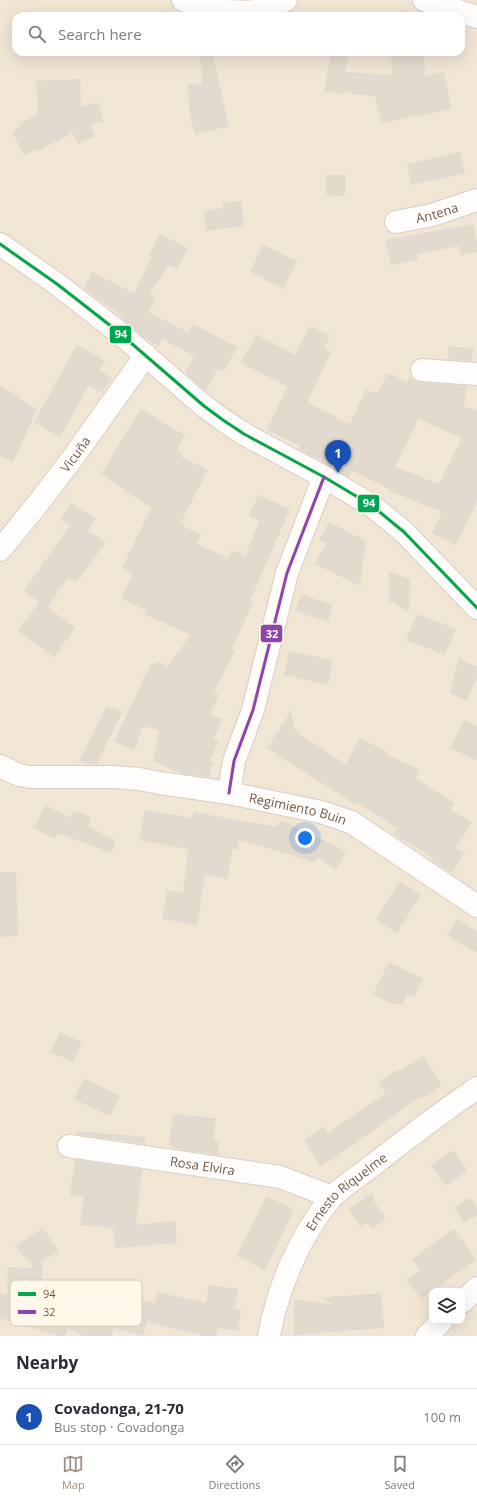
<!DOCTYPE html>
<meta charset="utf-8">
<style>
:root{--surface:#fff;--page:#f7f7f7;--text:#2b2b33;--muted:#7c7c81;--line:#e1e1e2;--accent:#a38f7f}
body{margin:0;font-family:"Open Sans",sans-serif;background:var(--page);color:var(--text)}
.controls{position:absolute;right:12px;bottom:12px;display:grid;overflow:hidden;border-radius:8px;box-shadow:0 4px 16px #0002}
.controls button{width:36px;height:36px;display:grid;place-items:center;padding:0;border:0;border-bottom:1px solid var(--line);background:var(--surface);color:var(--text);font:20px sans-serif}
.you{position:absolute;left:305px;top:838px;width:14px;height:14px;margin:-10px;border:3px solid #fff;border-radius:50%;background:#1a73e8;box-shadow:0 0 0 6px #1a73e833}
.badge{display:grid;place-items:center;width:26px;height:26px;border-radius:50%;background:var(--accent);color:#fff;font-size:13px;font-weight:700}
.pin{position:absolute;translate:-50% -33px;filter:drop-shadow(0 1px 2px #0008)}
.pin::after{content:'';position:absolute;top:21px;width:14px;height:12px;background:inherit;clip-path:polygon(0 0,100% 0,50% 100%)}
.list{margin:0;padding:0;list-style:none}
h2{display:flex;justify-content:space-between;align-items:center;height:52px;margin:0;padding:0 16px;font-size:17px}
h2 small{font-size:13px;font-weight:400;color:var(--muted)}
.list li{display:grid;grid-template-columns:26px 1fr auto;gap:12px;align-items:center;box-sizing:border-box;height:56px;padding:0 16px;border-top:1px solid var(--line)}
.list b{display:block;font-size:15px;white-space:nowrap}
.list p{margin:0;font-size:13px;white-space:nowrap;color:var(--muted)}
.list em{font-size:13px;font-style:normal;color:var(--muted)}
.icon{flex:none;width:22px;height:22px;fill:none;stroke:currentColor;stroke-width:2;stroke-linecap:round;stroke-linejoin:round}
.map{position:relative;flex:none;width:477px;height:1336px;overflow:hidden}
.search{position:absolute;background:var(--surface);box-shadow:0 4px 16px #0002;left:12px;right:12px;top:12px;height:44px;display:flex;align-items:center;gap:10px;box-sizing:border-box;padding:0 14px;border-radius:12px;color:var(--muted);font-size:15px}
.sheet{height:108px;background:var(--surface)}
nav{display:flex;justify-content:space-around;align-items:center;box-sizing:border-box;height:56px;border-top:1px solid var(--line);background:var(--surface);font-size:11px;color:var(--muted)}
nav a{display:grid;justify-items:center;gap:2px}
nav .on{color:var(--accent)}
.map>svg:first-child{display:block}
.residential{fill:#f1e5d4;fill-rule:evenodd}
.building{fill:#e3dacf;fill-rule:evenodd}
.lines{fill:none;stroke-linecap:round;stroke-linejoin:round}
.minor-casing{stroke:#d6cec5;stroke-width:24}
.minor{stroke:#fefdfb;stroke-width:22}
.bus-1-casing{stroke:#fff7e9;stroke-width:6}
.bus-2-casing{stroke:#fff7e9;stroke-width:6}
.bus-1{stroke:#00a651;stroke-width:3}
.bus-2{stroke:#8e44ad;stroke-width:3}
.labels{text-anchor:middle;dominant-baseline:central;stroke-width:4;stroke-linejoin:round;paint-order:stroke}
.street-label{font-size:13px;fill:#765a47;stroke:#fff7e9}
.key{fill:#fff7e9;stroke:#d6c8b8;stroke-width:1}
.key-label{font-size:11px;fill:#765a47}
.line-badge{stroke:#fff7e9;stroke-width:1.5}
.badge-label{font-size:11px;text-anchor:middle;font-weight:bold;fill:#fff}
</style>
<div class="map">
<svg width="477" height="1336" viewBox="0 0 477 1336">
<rect width="100%" height="100%" fill="#f7f2e7"/>
<path class="residential" d="M0 0H477V1336H0ZM16 16H461V52H16ZM432 1291H462V1321H432Z"/>
<path class="building" d="M200 52H212L229 126 195 135 189 109 188 85 202 84Z
M331 52H349L345 72 392 75 391 52H424L425 76 444 72 451 109 381 123 375 96 352 94V92H346V94L324 92Z
M80 79 81 107 99 102 103 121 90 124 95 136 78 144 72 132 38 152 36 149 25 155 12 133 20 127 19 124 38 114 36 81Z
M460 152 465 173 411 185 407 164Z
M326 175H345V196L326 195Z
M241 201 244 226 206 231 204 211 223 208V203Z
M473 224 477 243V252L461 255 459 246 417 254 418 260 391 265 385 240Z
M160 234 188 248 177 269 169 265 149 294 156 298 148 312 188 332 193 324 237 347 224 371 218 368 206 391 185 373 194 356 162 339 159 346 144 338 121 318 122 316 84 289 92 272 134 293 152 257 149 255Z
M263 244 297 261 283 289 250 272Z
M310 326 330 336 324 348 331 352 307 402 350 424 366 389 377 394 388 373 407 383 409 376 415 381 421 382 467 386 464 406 475 411 477 408V501L456 545 432 533 442 512 389 491 390 489 352 471 349 477 299 449 300 446 267 430 287 387 241 363 256 335 295 355ZM419 419 462 438 439 484 395 467Z
M77 345 105 361 100 370 112 377 102 393 89 385 60 437 34 422Z
M449 346 473 348 471 361 448 359Z
M0 385 37 410 13 462 0 456Z
M141 409 185 435 177 449 183 453 181 457 208 470 181 522 185 524 184 527 201 534 197 544 228 558 232 550 245 556 260 520 249 516 258 495 290 509 250 601 253 602 232 649 235 651 214 692 219 695 210 714 223 720 213 739 219 741 209 761 214 762 209 777 180 773 153 761 159 730 143 726 134 751 114 741 151 664 154 665 156 661 168 667 190 635 145 614 146 610 121 598 132 576V574L122 568 151 508 101 474Z
M71 503 96 518 88 531 106 542 76 583 68 578 48 607 75 628 54 657 18 631 39 602 24 591 70 525 61 519Z
M329 522 366 541 360 586 315 564 326 543 319 540Z
M389 572 410 579 409 612 389 601Z
M301 594 333 605 328 622 295 611Z
M417 614 456 629 445 655 406 640Z
M289 651 333 660 328 685 284 675Z
M459 658 477 667V678L466 701 450 693Z
M107 705 122 712 97 764H86L79 761Z
M291 711 295 731 346 764 360 738 387 752 386 754 420 770 415 778 455 803 451 810 472 823 456 848 465 852 452 873 432 861 433 858 393 834 397 828 356 802 355 804 267 748Z
M464 720 477 726V761L450 748Z
M45 805 70 818 73 810 91 817 88 827 116 841 111 853 58 833 55 839 34 828Z
M145 810 193 818 194 812 277 827 280 820 329 843V842L346 852 336 869 317 858 314 863 301 858 239 840 238 850 233 849 227 879 205 874 197 925 162 919 167 890 183 893 188 849 139 840Z
M0 872H16L18 936 0 937Z
M399 882 421 895 397 933 376 920Z
M457 919 477 931V953L447 935Z
M389 962 423 979 414 997 407 994 402 1005 400 1002 399 1004H392L373 994Z
M60 1032 82 1042 73 1062 50 1052Z
M423 1056 442 1086 423 1098 422 1096 321 1167 304 1140 324 1126 328 1133 366 1107 386 1093 379 1082 398 1069 399 1071Z
M84 1078 120 1096 110 1116 74 1099Z
M173 1114 216 1118 213 1140 219 1141 218 1155 177 1149 169 1145Z
M79 1131 145 1137V1144L78 1135Z
M453 1150 467 1171 446 1186 431 1165Z
M75 1159 142 1169 136 1225 175 1221 177 1243 115 1248 113 1228 80 1225 84 1197 70 1196Z
M373 1192 374 1201 386 1219 372 1229 367 1222 361 1227 349 1209Z
M267 1196 294 1210 265 1270 237 1255Z
M470 1197 477 1207V1215L464 1223 454 1208Z
M43 1228 59 1252 43 1259 41 1299 90 1314 102 1285 133 1298 155 1303 158 1292 206 1303 209 1285 238 1289 235 1309 241 1310 238 1331 218 1328 216 1336H205L147 1322 143 1336 114 1328 111 1336H85L68 1329 65 1336H59L0 1318V1294L7 1295 8 1267 34 1268 15 1246Z
M454 1229 476 1260 421 1299 406 1279 420 1270 412 1259Z
M381 1293 384 1328 294 1335V1299L335 1305 320 1298Z"/>
<g class="lines">
<g class="minor-casing">
<g id="minor">
<path d="M183 0C206 8 233 14 257 11 266 10 277 4 286 0"/>
<path d="M424 0 477 17"/>
<path id="s1" d="M396 222 432 215 477 200"/>
<path d="M0 244 57 284 116 330 204 406 223 420 244 434 324 477 371 505 404 532 477 608"/>
<path d="M422 370 477 374"/>
<path id="s2" d="M0 550 36 506 72 459 146 355"/>
<path id="s3" d="M0 766 19 775 30 777H114L139 779 160 783 229 793 321 812 351 822 477 906"/>
<path d="M229 793 234 761 253 710 287 573 324 477"/>
<path id="s4" d="M69 1146 280 1177 332 1197"/>
<path d="M462 1302 477 1288"/>
<path id="s5" d="M269 1336C278 1287 299 1237 331 1198 341 1187 358 1177 369 1168 405 1140 440 1113 477 1088"/>
<path d="M427 1336 442 1321"/>
</g>
</g>
<use href="#minor" class="minor"/>
<g class="bus-1-casing">
<path id="bus-1" d="M0 244 57 284 116 330 204 406 223 420 244 434 324 477 371 505 404 532 477 608"/>
</g>
<g class="bus-2-casing">
<path id="bus-2" d="M229 793 234 761 253 710 287 573 324 477"/>
</g>
<use href="#bus-1" class="bus-1"/>
<use href="#bus-2" class="bus-2"/>
</g>
<g class="labels">
<g class="street-label">
<text stroke="none"><textPath href="#s1" startOffset="42">Antena</textPath></text>
<text stroke="none"><textPath href="#s2" startOffset="122">Vicuña</textPath></text>
<text stroke="none"><textPath href="#s3" startOffset="303">Regimiento Buin</textPath></text>
<text stroke="none"><textPath href="#s4" startOffset="135">Rosa Elvira</textPath></text>
<text stroke="none"><textPath href="#s5" startOffset="168">Ernesto Riquelme</textPath></text>
</g>
</g>
<rect x="10" y="1280" width="132" height="46" rx="6" class="key"/>
<rect x="18" y="1292" width="18" height="4" fill="#00a651"/>
<rect x="18" y="1310" width="18" height="4" fill="#8e44ad"/>
<g class="key-label">
<text x="43" y="1298">94</text>
<text x="43" y="1316">32</text>
</g>
<g class="line-badge">
<rect x="109" y="325" width="23" height="19" rx="4" fill="#00a651"/>
<rect x="357" y="494" width="23" height="19" rx="4" fill="#00a651"/>
<rect x="260" y="624" width="23" height="19" rx="4" fill="#8e44ad"/>
</g>
<g class="badge-label">
<text x="121" y="338">94</text>
<text x="369" y="507">94</text>
<text x="272" y="638">32</text>
</g>
</svg>
<div class="controls">
<button><svg class="icon" aria-label="layers" viewBox="0 0 24 24"><path d="M12 4l9 5-9 5-9-5zM3 14l9 5 9-5"/></svg></button>
</div>
<div class="you"></div>
<div class="pin badge" style="left:338px;top:473px;background:#1a4fb4">1</div>
<div class="search"><svg class="icon" aria-label="search" viewBox="0 0 24 24"><circle cx="10" cy="10" r="6"/><path d="M15 15l6 6"/></svg>Search here</div>
</div>
<section class="sheet">
<h2>Nearby<small></small></h2>
<ul class="list">
<li><span class="badge" style="background:#1a4fb4">1</span><div><b>Covadonga, 21-70</b><p>Bus stop · Covadonga</p></div><em>100 m</em></li>
</ul>
</section>
<nav>
<a class="on"><svg class="icon" aria-label="map" viewBox="0 0 24 24"><path d="M3 6l6-2 6 2 6-2v14l-6 2-6-2-6 2zM9 4v14M15 6v14"/></svg>Map</a>
<a><svg class="icon" aria-label="directions" viewBox="0 0 24 24"><path d="M12 3l9 9-9 9-9-9zM9 14v-3h6M13 9l2 2-2 2"/></svg>Directions</a>
<a><svg class="icon" aria-label="saved" viewBox="0 0 24 24"><path d="M7 4h10v16l-5-4-5 4z"/></svg>Saved</a>
</nav>
